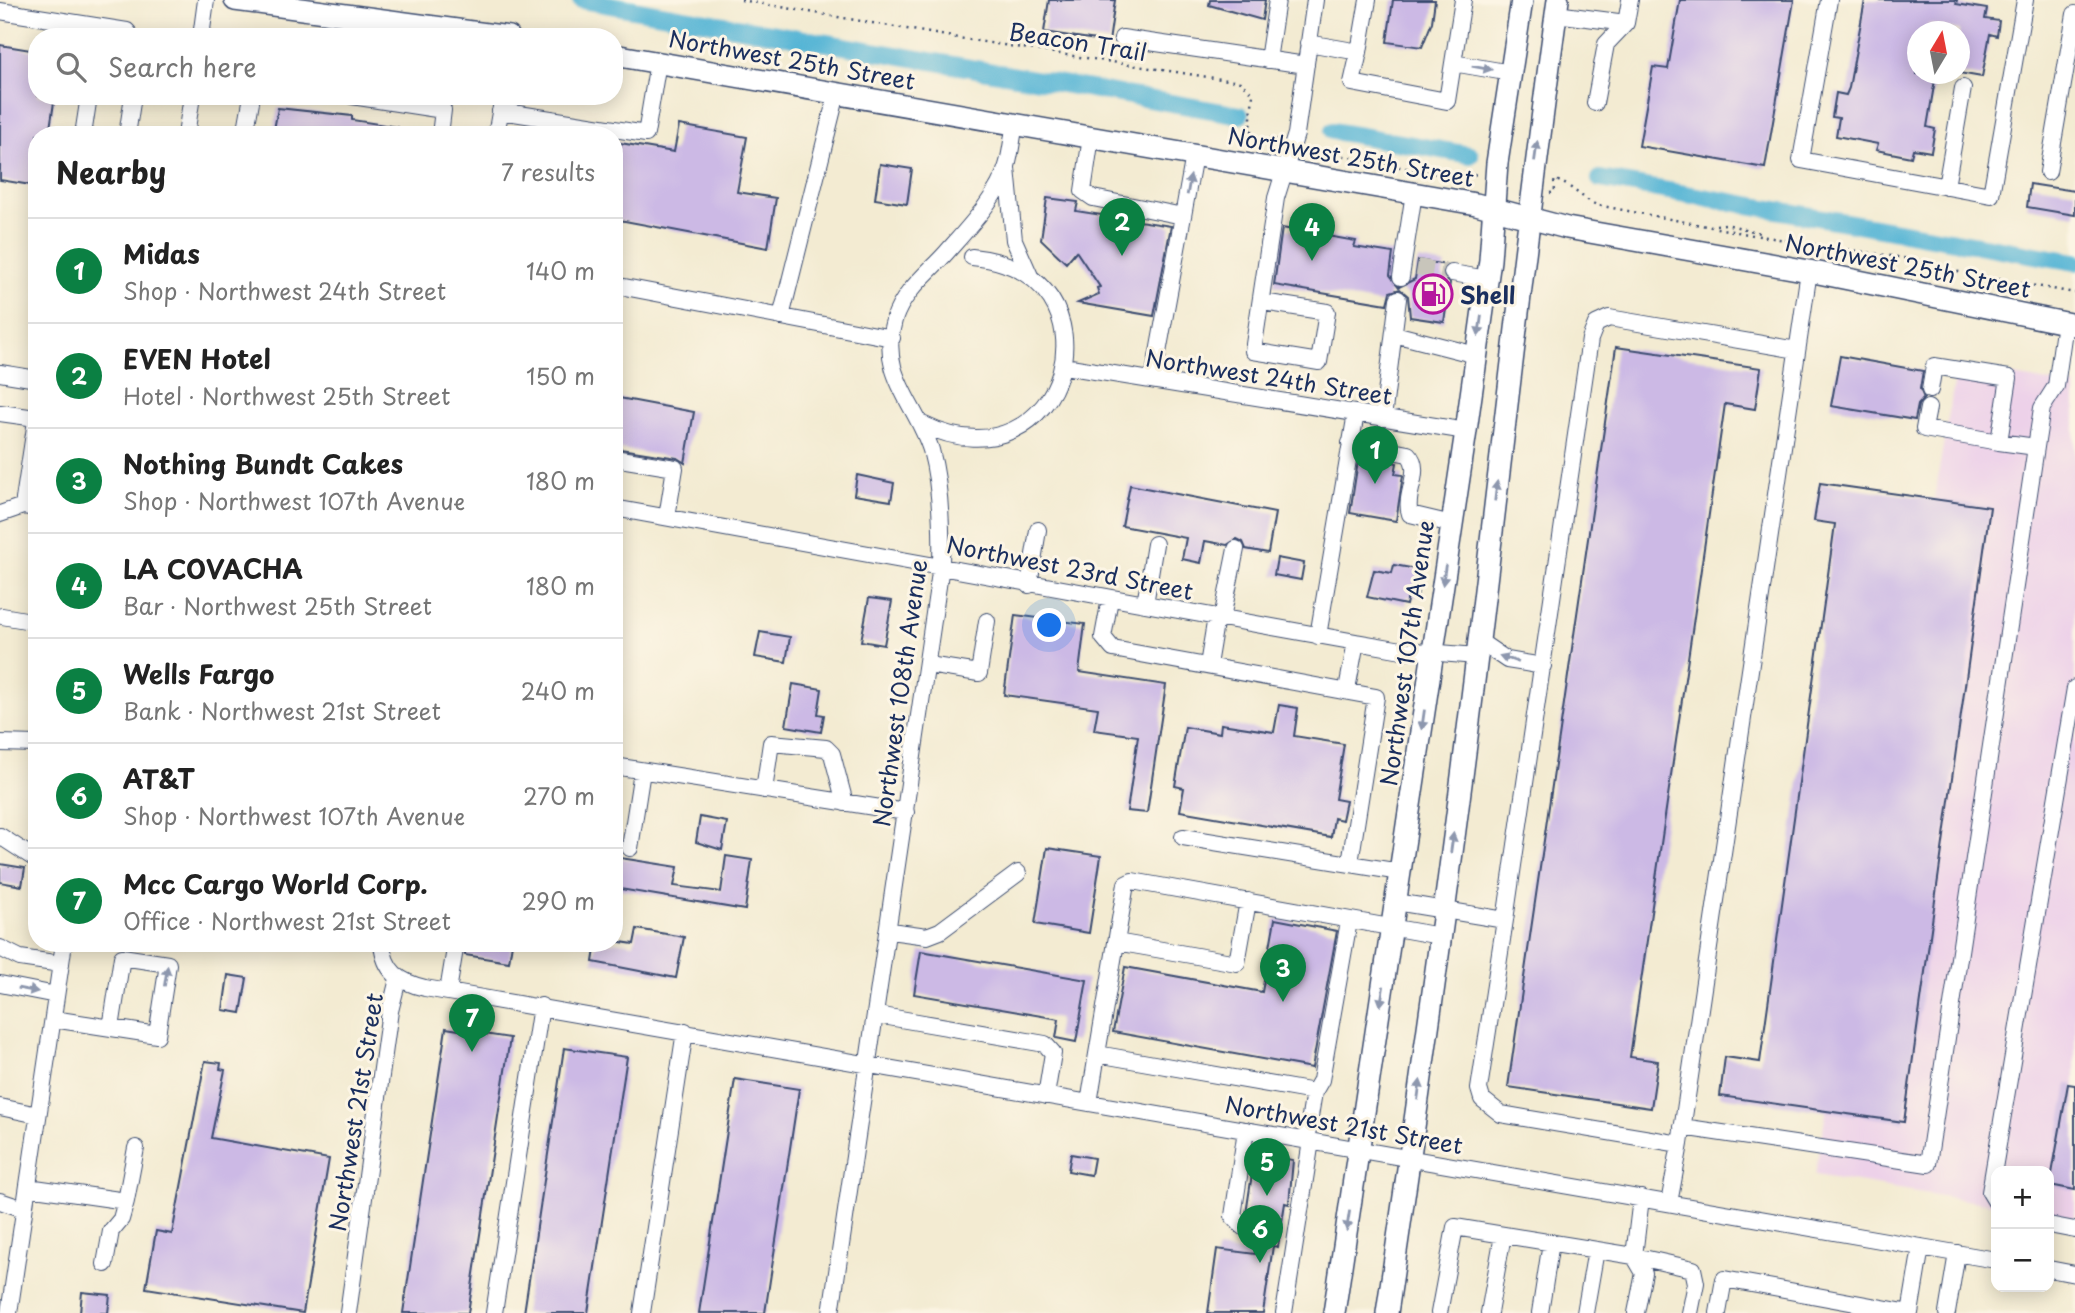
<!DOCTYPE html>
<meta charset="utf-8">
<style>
:root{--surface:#fff;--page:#f6f6f6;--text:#222;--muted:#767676;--line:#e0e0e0;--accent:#0b8043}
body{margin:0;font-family:"Playpen Sans",sans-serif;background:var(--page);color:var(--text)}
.controls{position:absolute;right:21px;bottom:21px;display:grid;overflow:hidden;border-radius:14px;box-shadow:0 4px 18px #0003}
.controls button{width:63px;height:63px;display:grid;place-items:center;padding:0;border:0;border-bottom:2px solid var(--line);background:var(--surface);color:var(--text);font:35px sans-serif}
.compass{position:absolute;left:1907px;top:21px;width:63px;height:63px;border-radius:50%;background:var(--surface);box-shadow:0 4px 18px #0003;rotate:10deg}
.you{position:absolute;left:1050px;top:626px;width:24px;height:24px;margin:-18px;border:5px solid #fff;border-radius:50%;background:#1a73e8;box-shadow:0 0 0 10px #1a73e833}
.badge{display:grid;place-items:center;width:46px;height:46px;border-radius:50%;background:var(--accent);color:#fff;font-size:23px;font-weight:700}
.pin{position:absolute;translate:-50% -58px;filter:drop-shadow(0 2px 4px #0008)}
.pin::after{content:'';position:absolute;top:37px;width:24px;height:21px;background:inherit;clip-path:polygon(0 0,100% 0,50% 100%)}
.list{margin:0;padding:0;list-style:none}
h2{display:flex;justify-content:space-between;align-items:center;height:91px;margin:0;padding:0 28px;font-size:30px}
h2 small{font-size:23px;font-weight:400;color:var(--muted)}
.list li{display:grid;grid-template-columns:46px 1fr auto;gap:21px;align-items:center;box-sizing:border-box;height:105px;padding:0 28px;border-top:2px solid var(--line)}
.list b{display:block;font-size:26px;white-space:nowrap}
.list p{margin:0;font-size:23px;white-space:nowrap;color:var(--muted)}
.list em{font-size:23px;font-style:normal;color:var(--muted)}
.icon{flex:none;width:38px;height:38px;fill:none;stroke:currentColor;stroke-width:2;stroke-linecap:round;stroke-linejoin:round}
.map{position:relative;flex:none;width:2075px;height:1313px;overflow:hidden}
.search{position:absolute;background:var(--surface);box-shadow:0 4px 18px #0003;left:28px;top:28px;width:595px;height:77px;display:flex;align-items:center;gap:18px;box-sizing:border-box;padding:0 24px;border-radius:28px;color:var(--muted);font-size:26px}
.panel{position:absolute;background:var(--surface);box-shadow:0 4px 18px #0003;left:28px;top:126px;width:595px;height:826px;border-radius:28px}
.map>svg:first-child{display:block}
.built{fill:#edd1e9}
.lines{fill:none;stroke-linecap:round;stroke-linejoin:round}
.canal{stroke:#57b5d5;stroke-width:18}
.building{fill:#ccb9e5}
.minor-tunnel{stroke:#c8c5bb;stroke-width:16;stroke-dasharray:16 8;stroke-linecap:butt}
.minor-casing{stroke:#3b4b6f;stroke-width:18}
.major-casing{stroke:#3b4b6f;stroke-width:24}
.path{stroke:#3b4b6f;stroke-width:2.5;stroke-dasharray:2 5;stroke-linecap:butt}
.minor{stroke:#fff;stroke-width:16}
.major{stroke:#fff;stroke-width:21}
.oneway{fill:#8d97ae}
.labels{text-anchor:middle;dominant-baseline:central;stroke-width:6;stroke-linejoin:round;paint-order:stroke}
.street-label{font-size:23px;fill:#1b2f5e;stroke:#fcf5e5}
.poi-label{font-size:23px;font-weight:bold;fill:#1b2f5e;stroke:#fcf5e5;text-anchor:start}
</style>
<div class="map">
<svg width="2075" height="1313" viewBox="0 0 2075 1313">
<rect width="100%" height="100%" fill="#fcf5e5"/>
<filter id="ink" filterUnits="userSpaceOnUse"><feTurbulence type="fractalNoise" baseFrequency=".0143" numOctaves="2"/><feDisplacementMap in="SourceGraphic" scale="14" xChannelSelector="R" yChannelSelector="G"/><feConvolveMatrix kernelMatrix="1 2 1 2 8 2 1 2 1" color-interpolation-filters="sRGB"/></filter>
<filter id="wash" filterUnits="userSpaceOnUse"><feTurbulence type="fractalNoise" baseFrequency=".00686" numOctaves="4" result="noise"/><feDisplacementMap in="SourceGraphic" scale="28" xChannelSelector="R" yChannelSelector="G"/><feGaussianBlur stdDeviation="1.57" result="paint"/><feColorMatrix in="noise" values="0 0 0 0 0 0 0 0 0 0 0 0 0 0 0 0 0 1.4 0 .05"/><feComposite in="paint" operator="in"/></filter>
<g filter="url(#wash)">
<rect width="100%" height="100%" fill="#f3ebd2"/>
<path class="built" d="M1957 367 2075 386V1218L2049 1213V1171H1996V1205L1815 1175Z"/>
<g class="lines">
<path class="canal" d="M581 0 1240 115
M1333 131 1470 155
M1600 179 2075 262"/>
</g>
<g id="blocks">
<path class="building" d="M1049 0H1115L1109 42 1044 32Z
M1210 0H1265L1262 20 1209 5Z
M1393 0H1435L1432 22 1422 47 1387 42Z
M1680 0H1794L1765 168 1639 146 1653 67 1668 69Z
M1865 0H1957L1956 4 1987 9 1985 19 1999 21 1997 36 1990 34 1982 77 1959 73V30L1928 24 1927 32H1917V74H1936L1927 127 1935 129 1931 152 1913 149 1911 157 1876 150 1878 144 1836 136 1839 118 1832 117 1836 93 1846 95 1849 88Z
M0 45 37 51V96H55L49 135H37V186L0 180Z
M278 108 352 116V120L398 127V135H273Z
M679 125 747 137 737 192 776 198 768 248 614 219V142L674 152Z
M880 164 912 169 907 204 875 199Z
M2030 184 2075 191V215L2027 207Z
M1047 198 1078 202 1076 211 1171 226 1154 316 1078 303 1099 294 1097 288 1100 287 1076 251 1066 263 1041 239Z
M1282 228 1356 241 1354 247 1393 253 1390 275 1399 287 1415 279 1418 260 1446 265 1442 276 1450 283 1444 322 1410 317 1408 296 1400 289 1390 292 1387 304 1274 285Z
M1616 347 1761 368 1755 409 1725 404 1630 1057 1658 1061 1651 1108 1508 1087Z
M1840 356 1923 371 1920 389 1924 398 1918 405 1915 420 1831 406Z
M614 397 694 412 685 463 677 458 614 448Z
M1359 455 1397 463 1395 474 1403 475 1396 521 1350 513Z
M857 475 894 483 891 501 854 495Z
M1820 483 1990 507 1904 1122 1720 1096 1725 1057 1760 1062 1835 524 1814 521Z
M1130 485 1275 513 1268 553 1246 549 1243 542 1237 539 1227 545 1205 541 1201 563 1182 559 1186 538 1122 526Z
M1277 558 1304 563 1301 580 1274 575Z
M1394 565 1422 570 1417 597 1408 596 1406 605 1367 597 1374 570 1392 573Z
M869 598 892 601 884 645 861 641Z
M1015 615 1085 624 1079 672 1166 685 1147 813 1127 811 1138 736 1094 730 1098 708 1004 695Z
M760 632 790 637 786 662 755 657Z
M793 684 822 689 818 714 824 715 821 732 786 726Z
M1279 705 1298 708 1294 736 1344 744 1335 799 1346 801 1342 820 1334 818 1331 837 1180 811 1184 788 1175 786 1185 727 1220 733 1221 724 1274 732Z
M700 817 727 822 722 850 696 842Z
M1047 848 1101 856 1089 933 1035 924Z
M726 856 752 860 745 910 614 888V857L678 867 674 886 721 892Z
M0 864 25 868 22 886 0 882Z
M1275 919 1337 931 1312 1068 1113 1032 1125 967 1262 992Z
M637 929 684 937 676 978 593 962 596 943H614V941L634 944Z
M466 943H512L509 962 465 955Z
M921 951 1087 980 1076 1042 1056 1038 1059 1019 914 994Z
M228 975 247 978 241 1013 223 1010Z
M446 1028 510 1038 468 1313H403Z
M564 1048 627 1057 588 1313H524Z
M205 1061 221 1063 220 1069 225 1070 211 1138 329 1159 303 1313 146 1288 156 1231 172 1234Z
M735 1079 799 1089 765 1313H699Z
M2068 1084 2075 1085V1190L2050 1185Z
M1071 1154 1094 1158 1091 1175 1068 1171Z
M1255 1154 1293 1160 1289 1204 1285 1203 1278 1247 1273 1246 1263 1313H1208L1217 1249 1255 1254 1257 1242 1264 1240 1268 1235 1266 1226 1260 1222 1261 1217 1246 1214Z
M82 1292 110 1295 108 1313H80Z"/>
</g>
</g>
<g filter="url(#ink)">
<use href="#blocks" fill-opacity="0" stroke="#3b4b6f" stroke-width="2"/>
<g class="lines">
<path class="minor-tunnel" d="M1417 267 1452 273
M1258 1232 1280 1235"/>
<g class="minor-casing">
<path id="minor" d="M1829 0 1801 160 1991 195 2025 0
M0 11 127 31 132 37
M1556 14 1626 23
M201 37 206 0
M360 37 364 17
M1122 38 1306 65
M1308 43 1359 52 1352 83 1447 101 1463 0
M1359 52 1368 0
M1268 60 1277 0
M1453 63 1511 73
M352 96 443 110 440 135
M1595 103 1606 44 1626 23 1630 0
M500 111 646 134 658 62
M83 135 89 96
M127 135 133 96
M186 135 192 96
M245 135 252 96
M496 135 503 96
M1091 137 1083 191 1093 198 1183 216 1194 155
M1007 168 1014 240 1030 276
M2048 172 2075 14
M1946 187 1963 88
M1452 273 1487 279
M1401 277 1414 193
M614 285 892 338
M1262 302 1327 312 1319 362 1253 351 1276 198 1296 134 1315 0
M781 317 837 93
M1394 334 1476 355
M1064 366 1466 431
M0 373 37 379
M1153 380 1183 216
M1928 408 1924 429 1999 442
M0 413 36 418
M37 414 23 506 37 508
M1383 418 1398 299
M922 424C1068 495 1129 271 972 257
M1350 443 1408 454C1424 470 1403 495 1410 514L1452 524
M2036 447 2042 408 2056 386 2065 323
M614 458 675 468 667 517
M614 508 1356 642 1402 650 1477 656
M0 514 23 506
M1029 585 1038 530
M1110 599 1103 637 1113 649 1376 697 1350 863
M1145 604 1155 544
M2 616 37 622
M1222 618 1236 549
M1318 636 1356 413
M1479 641 1507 660 1543 666
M928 665 979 673 987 621
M1208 665 1216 617
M1347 689 1356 642
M0 743 37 744
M614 766 906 812
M764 790 771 743 826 748 832 754 845 803
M0 836 37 860
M1183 837 1400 872
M630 848 642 771
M1396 902 1505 920 1479 1089 1482 1099 1501 1114 1680 1144 1669 1203
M1505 920 1590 339 1596 324 1609 318 1797 350
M1349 921 1321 1080 1314 1092 1097 1054 1126 884 1132 881 1440 936
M890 931 927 936 940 931 1018 873
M1116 942 1237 963 1248 901
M382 943C384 971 399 982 425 988L1996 1260
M0 948 20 958 61 964
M0 984 56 995
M448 991 456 943
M877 1015 1045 1044 1053 1053 1046 1096
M53 1019 157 1035 168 964 122 957 111 1028
M1089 1103 1097 1054
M0 1107 38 1115
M1682 1127 1928 1164 2036 447 1999 442 2009 378 1934 366 1930 390
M1246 1130 1233 1216 1243 1227 1258 1232
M1306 1141 1314 1092
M1680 1144 1809 271
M28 1187 126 1201 136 1148
M0 1201 24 1209
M1996 1202 1990 1192 2075 688
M2049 1225 2075 1230
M105 1264 111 1231 121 1219 126 1201
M2049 1269 2075 1274
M9 1313 64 943
M348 1313 390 1011 398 979
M494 1313 541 1006
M642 1313 685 1031
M831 1313 941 566C942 528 941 487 931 450 917 404 878 375 894 320 903 292 927 274 946 253 967 229 998 197 1007 166 1011 153 1012 138 1015 124
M1284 1313 1311 1141
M1439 1313 1455 1227 1634 1256 1693 1269 1696 1283 1690 1313
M1489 1313 1503 1235
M1540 1313 1551 1242
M1585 1313 1596 1250
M1636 1313 1644 1273 1634 1256 1641 1198
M1718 1313 1724 1279 1910 1313
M1910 1313 1921 1247
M1947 1313 1957 1253"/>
</g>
<g class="major-casing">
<path id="major" d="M235 0 509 37
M614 55 1476 204 1567 228 1809 271 2075 325
M1334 1313 1466 431 1490 260 1497 163 1522 0
M1387 1313C1420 1089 1452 865 1479 640 1505 427 1528 213 1558 0"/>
</g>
<path class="path" d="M741 0 958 38 1240 82 1253 94 1250 130 1257 136 1279 140
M1309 149 1456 178 1477 174
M1550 193 1555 192 1554 180C1568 182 1582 199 1597 205L1753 235 1917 260 1948 270 2075 293
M1716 225 1726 224 1760 233"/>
<use href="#minor" class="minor"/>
<use href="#major" class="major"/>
</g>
<defs><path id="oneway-solid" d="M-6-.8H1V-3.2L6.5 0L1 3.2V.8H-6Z" transform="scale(1.75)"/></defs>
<g class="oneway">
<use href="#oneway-solid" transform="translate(1482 68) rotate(10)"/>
<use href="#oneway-solid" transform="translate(1536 151) rotate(-82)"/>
<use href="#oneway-solid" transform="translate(1189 185) rotate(-80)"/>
<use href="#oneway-solid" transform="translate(1480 326) rotate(98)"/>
<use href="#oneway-solid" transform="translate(1496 491) rotate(-83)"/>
<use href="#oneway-solid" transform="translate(1444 575) rotate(98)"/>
<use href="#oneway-solid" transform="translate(1509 659) rotate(-161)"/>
<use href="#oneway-solid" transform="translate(1423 720) rotate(98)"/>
<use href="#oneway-solid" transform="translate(1452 843) rotate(-82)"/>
<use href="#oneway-solid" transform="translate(166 976) rotate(-81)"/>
<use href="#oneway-solid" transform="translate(28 990) rotate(10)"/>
<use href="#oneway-solid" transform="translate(1382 996) rotate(99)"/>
<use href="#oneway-solid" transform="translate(1419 1090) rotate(-82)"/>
<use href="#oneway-solid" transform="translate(1348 1221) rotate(99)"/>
</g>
</g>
<defs>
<g id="fuel-ring" transform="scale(2.0125)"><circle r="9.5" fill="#fcf5e5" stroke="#b5179e" stroke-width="1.5"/><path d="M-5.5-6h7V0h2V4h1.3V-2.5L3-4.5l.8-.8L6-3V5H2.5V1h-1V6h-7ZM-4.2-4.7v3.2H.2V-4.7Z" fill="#b5179e"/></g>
</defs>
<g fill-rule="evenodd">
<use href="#fuel-ring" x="1433" y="294"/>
</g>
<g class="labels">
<g class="street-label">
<text transform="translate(1078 41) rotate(9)">Beacon Trail</text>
<text transform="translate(792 59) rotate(10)">Northwest 25th Street</text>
<text transform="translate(1351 156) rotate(10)">Northwest 25th Street</text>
<text transform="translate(1908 265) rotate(11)">Northwest 25th Street</text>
<text transform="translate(1269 376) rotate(9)">Northwest 24th Street</text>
<text transform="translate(1070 567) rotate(11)">Northwest 23rd Street</text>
<text transform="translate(1406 653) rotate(-82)">Northwest 107th Avenue</text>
<text transform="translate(899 693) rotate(-82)">Northwest 108th Avenue</text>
<text transform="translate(355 1112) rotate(-81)">Northwest 21st Street</text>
<text transform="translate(1344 1124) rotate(10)">Northwest 21st Street</text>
</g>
<g class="poi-label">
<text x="1460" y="294">Shell</text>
</g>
</g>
</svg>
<div class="controls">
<button>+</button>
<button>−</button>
</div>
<svg class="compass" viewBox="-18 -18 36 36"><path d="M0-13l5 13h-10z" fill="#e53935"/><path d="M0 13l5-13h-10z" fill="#767676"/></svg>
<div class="you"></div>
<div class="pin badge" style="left:1375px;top:484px">1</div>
<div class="pin badge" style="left:1122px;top:256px">2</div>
<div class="pin badge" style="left:1283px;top:1002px">3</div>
<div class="pin badge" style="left:1312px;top:261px">4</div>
<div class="pin badge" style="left:1267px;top:1196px">5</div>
<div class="pin badge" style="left:1260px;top:1263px">6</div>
<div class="pin badge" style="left:472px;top:1052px">7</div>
<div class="search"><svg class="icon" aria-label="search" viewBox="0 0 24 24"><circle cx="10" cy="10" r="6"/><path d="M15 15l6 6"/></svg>Search here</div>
<section class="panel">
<h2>Nearby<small>7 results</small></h2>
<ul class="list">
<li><span class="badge">1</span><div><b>Midas</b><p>Shop · Northwest 24th Street</p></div><em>140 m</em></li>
<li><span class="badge">2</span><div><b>EVEN Hotel</b><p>Hotel · Northwest 25th Street</p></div><em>150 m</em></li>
<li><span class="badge">3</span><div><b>Nothing Bundt Cakes</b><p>Shop · Northwest 107th Avenue</p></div><em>180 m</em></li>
<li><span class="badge">4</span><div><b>LA COVACHA</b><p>Bar · Northwest 25th Street</p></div><em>180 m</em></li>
<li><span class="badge">5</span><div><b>Wells Fargo</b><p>Bank · Northwest 21st Street</p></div><em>240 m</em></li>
<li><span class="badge">6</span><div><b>AT&amp;T</b><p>Shop · Northwest 107th Avenue</p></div><em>270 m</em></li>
<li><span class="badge">7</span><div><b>Mcc Cargo World Corp.</b><p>Office · Northwest 21st Street</p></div><em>290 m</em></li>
</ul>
</section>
</div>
